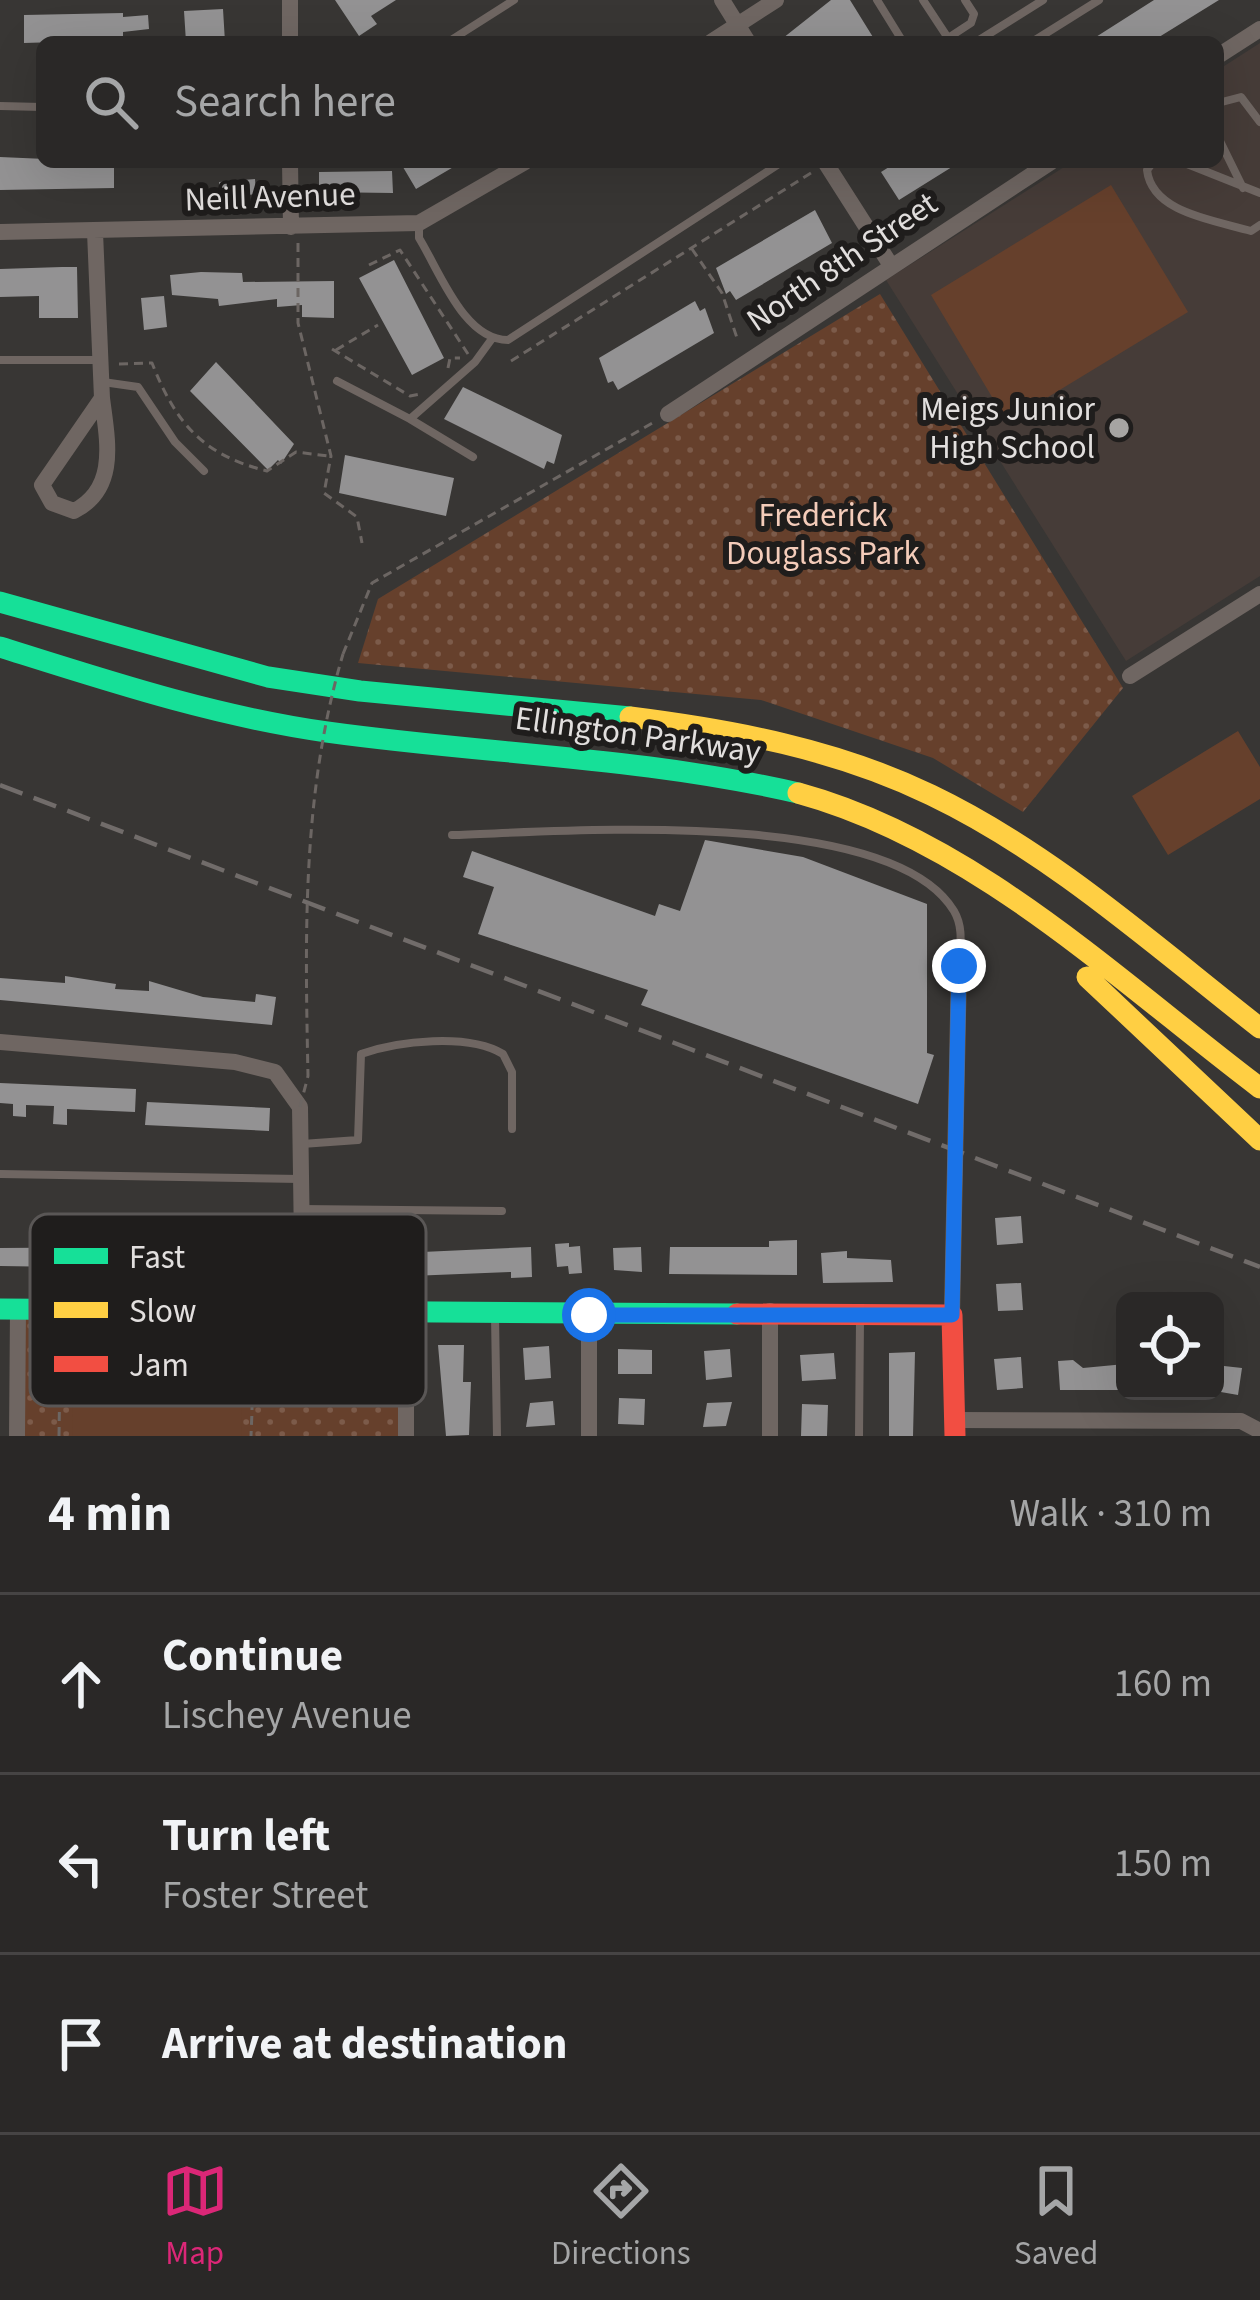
<!DOCTYPE html>
<meta charset="utf-8">
<style>
:root{--surface:#2a2827;--page:#363433;--text:#f1f3f6;--muted:#a5a6a7;--line:#464444;--accent:#db2777}
body{margin:0;font-family:"Source Sans 3",sans-serif;background:var(--page);color:var(--text)}
.controls{position:absolute;right:36px;bottom:36px;display:grid;overflow:hidden;border-radius:18px;box-shadow:0 12px 48px #0002}
.controls button{width:108px;height:108px;display:grid;place-items:center;padding:0;border:0;border-bottom:3px solid var(--line);background:var(--surface);color:var(--text);font:60px sans-serif}
.stop{position:absolute;width:36px;height:36px;margin:-27px;border:9px solid #1a73e8;border-radius:50%;background:#fff}
.stop.end{background:#1a73e8;border-color:#fff;box-shadow:0 3px 12px #0008}
.list{margin:0;padding:0;list-style:none}
h2{display:flex;justify-content:space-between;align-items:center;height:156px;margin:0;padding:0 48px;font-size:51px}
h2 small{font-size:39px;font-weight:400;color:var(--muted)}
.list li{display:grid;grid-template-columns:78px 1fr auto;gap:36px;align-items:center;box-sizing:border-box;height:180px;padding:0 48px;border-top:3px solid var(--line)}
.list b{display:block;font-size:45px;white-space:nowrap}
.list p{margin:0;font-size:39px;white-space:nowrap;color:var(--muted)}
.list em{font-size:39px;font-style:normal;color:var(--muted)}
.icon{flex:none;width:66px;height:66px;fill:none;stroke:currentColor;stroke-width:2;stroke-linecap:round;stroke-linejoin:round}
.map{position:relative;flex:none;width:1260px;height:1436px;overflow:hidden}
.search{position:absolute;background:var(--surface);box-shadow:0 12px 48px #0002;left:36px;right:36px;top:36px;height:132px;display:flex;align-items:center;gap:30px;box-sizing:border-box;padding:0 42px;border-radius:18px;color:var(--muted);font-size:45px}
.sheet{height:696px;background:var(--surface)}
nav{display:flex;justify-content:space-around;align-items:center;box-sizing:border-box;height:168px;border-top:3px solid var(--line);background:var(--surface);font-size:33px;color:var(--muted)}
nav a{display:grid;justify-items:center;gap:6px}
nav .on{color:var(--accent)}
.map>svg:first-child{display:block}
.built{fill:#463c38}
.grass{fill:url(#grass-dots)}
.pitch{fill:#66402c}
.building{fill:#939293}
.lines{fill:none;stroke-linecap:round;stroke-linejoin:round}
.path{stroke:#6c6663;stroke-width:3;stroke-dasharray:9 6;stroke-linecap:butt}
.lane{stroke:#6f6662;stroke-width:8}
.street{stroke:#6f6662;stroke-width:16}
.fast{stroke:#16e098;stroke-width:21}
.slow{stroke:#ffcf43;stroke-width:21}
.jam{stroke:#f24e42;stroke-width:21}
.rail{stroke:#716c6a;stroke-width:4.5;stroke-dasharray:24 12;stroke-linecap:butt}
.path-bridge{stroke:#6c6663;stroke-width:3;stroke-dasharray:9 6;stroke-linecap:butt}
.route{stroke:#1a73e8;stroke-width:15}
.poi-dot{fill:#a6a4a2;stroke:#1f1d1c;stroke-width:4.5}
.labels{text-anchor:middle;dominant-baseline:central;stroke-width:12;stroke-linejoin:round;paint-order:stroke}
.street-label{font-size:33px;fill:#e2dfde;stroke:#1f1d1c}
.poi-label{font-size:33px;fill:#e2dfde;stroke:#1f1d1c;text-anchor:end}
.park-label{font-size:33px;fill:#f4ccba;stroke:#1f1d1c}
.key{fill:#1f1d1c;stroke:#5a5756;stroke-width:3}
.key-label{font-size:33px;fill:#e2dfde}
</style>
<div class="map">
<svg width="1260" height="1436" viewBox="0 0 1260 1436">
<defs>
<pattern id="grass-dots" width="8" height="8" patternUnits="userSpaceOnUse" patternTransform="scale(3)"><rect width="8" height="8" fill="#66402c"/><path d="M2 2h.1M6 6h.1" fill="none" stroke="#7c5b4a" stroke-width="1.8" stroke-linecap="round"/></pattern>
</defs>
<rect width="100%" height="100%" fill="#383634"/>
<path class="built" d="M1260 43V576L1126 661 886 280 1072 162H1218V70Z"/>
<path class="grass" d="M880 294 1123 688 1023 812 933 758 761 700 358 663 378 599Z
M18 1309 406 1315V1436H18Z"/>
<path class="pitch" d="M1111 185 1188 312 1007 422 931 295Z
M1238 731 1260 767V799L1168 855 1132 796Z
M74 1377 242 1379 241 1436H72Z"/>
<path class="building" d="M335 0H396L371 16 377 24 359 36Z
M831 0H850L876 42H778Z
M1154 0H1219L1151 42H1088Z
M223 9 225 42H186L184 11Z
M123 13V17L148 15 149 29 123 32V40L24 43V15Z
M0 157 114 162V188L0 190Z
M400 162H462L416 189Z
M897 162H960L899 200 881 172Z
M392 171 393 193 319 192V172Z
M255 179 256 194 248 195 249 206 221 208 219 182Z
M815 210 832 243 736 300 730 291 726 294 716 268Z
M394 260 444 358 412 375 359 278Z
M62 267H77L78 318H39V296L0 297V269Z
M201 272 242 273 243 282 334 281V318L302 317V305L277 307V299L219 306 218 299 172 295 170 275Z
M164 296 167 327 144 330 141 298Z
M695 301 700 311 705 308 714 333 618 390 613 381 608 383 599 358Z
M216 362 294 444 281 464 278 460 268 470 190 391Z
M463 387 562 435 554 464 547 461 544 469 444 419Z
M345 455 454 478 446 516 339 493Z
M705 840 803 857 927 904V1053L934 1055 918 1104 641 1005 648 990 478 934 494 887 463 877 472 851 655 916 659 904 680 911Z
M65 976 116 984 115 989 149 991V981L203 997 255 1002 256 994 276 997 272 1025 0 1000V978L65 983Z
M0 1083 136 1089 135 1112 67 1109V1125L53 1124 54 1106 26 1105V1117L13 1116V1104L0 1103Z
M147 1102 270 1108 269 1131 145 1125Z
M1021 1216 1023 1243 997 1245 995 1218Z
M797 1240V1275L669 1274 670 1247H769V1241Z
M569 1243V1247L580 1246 582 1273 569 1274 568 1266 557 1267 555 1244Z
M374 1244H400V1253L531 1247 532 1277 511 1278V1272L336 1279 333 1252 374 1249Z
M146 1247V1254L276 1256V1280L158 1275 131 1268 0 1266V1248Z
M641 1247 642 1272 614 1270 613 1248Z
M847 1251V1258L891 1260 893 1282 823 1283 821 1253Z
M1021 1283 1023 1310 998 1311 996 1284Z
M438 1345H464L463 1382H471L469 1435 446 1436Z
M549 1346 551 1378 525 1380 523 1348Z
M618 1349 652 1350V1374H618Z
M730 1349 732 1377 706 1380 704 1351Z
M915 1352 913 1436H889V1353Z
M834 1353 836 1379 802 1381 800 1355Z
M1021 1357 1023 1388 997 1390 994 1359Z
M1073 1360 1083 1368 1125 1364V1390H1060L1058 1361Z
M1215 1365 1242 1368 1238 1395 1215 1391Z
M619 1398 645 1399 644 1425 618 1424Z
M553 1401 555 1425 526 1427 530 1403Z
M732 1402 726 1426 703 1427 707 1403Z
M802 1404 828 1405 827 1436H801Z"/>
<g class="lines">
<path class="path" d="M298 243V323L331 456 324 493 357 517 362 543
M692 249 722 293 737 338
M369 265 400 250 468 354
M332 349 410 396 420 394
M336 350 378 325
M511 361 811 173
M119 364 152 363C176 424 203 455 267 471L296 452 328 456
M448 368 450 358H460
M343 654 372 583 656 421
M59 1436 60 1367C96 1332 176 1348 223 1349 258 1368 252 1402 251 1436"/>
<path class="lane" d="M877 0 903 42
M923 0 948 38
M448 42 514 0
M942 42 971 23 974 14 965 0
M976 42 1043 0
M1032 42 1099 0
M1218 103 1241 97 1260 122
M0 106 42 107
M1218 137 1243 188
M1153 162 1147 170C1152 213 1214 220 1251 231L1260 225
M1182 162 1260 193
M419 224V238C440 272 464 340 508 340L782 162
M0 360H99
M337 381 410 419 475 362 491 340
M103 382 138 387 175 442 204 471
M410 419 473 457
M452 835C561 832 890 805 954 911 964 928 960 946 959 965
M302 1144 358 1140 361 1054C398 1041 468 1033 503 1054L512 1072V1129
M0 1174 300 1179
M301 1209 502 1211
M495 1316 497 1436
M859 1436 860 1320"/>
<path class="street" d="M290 0V42
M722 0 748 42
M711 42 776 0
M1218 56 1260 29
M290 162 291 227
M825 162 890 264
M0 232 419 223 525 162
M95 232 102 398 42 485 52 503 74 511C119 488 107 439 102 398
M668 414 1051 162
M1130 676 1260 594
M0 1042 235 1062 275 1072 300 1107 303 1311
M770 1311V1436
M952 1315 959 966
M955 1420 1241 1421 1260 1431
M17 1436 18 1309
M406 1436V1315
M589 1436V1315"/>
<path class="fast" d="M0 602 268 677 360 691 630 717
M0 647C108 681 214 716 327 732 484 754 643 757 798 793
M0 1309 737 1314"/>
<path class="slow" d="M630 717C733 730 836 749 931 795 1052 853 1155 946 1260 1028
M798 793C974 841 1117 980 1260 1088
M1087 977 1260 1140"/>
<path class="jam" d="M737 1314 952 1315 955 1436"/>
<path class="rail" d="M0 785 1260 1267"/>
<path class="path-bridge" d="M300 1107 308 1076C305 932 302 793 343 654"/>
</g>
<g class="lines">
<path class="route" d="M589 1315H952L959 966"/>
</g>
<circle class="poi-dot" cx="1119" cy="428" r="12"/>
<g class="labels">
<g class="street-label">
<text transform="translate(270 197) rotate(-2)">Neill Avenue</text>
<text transform="translate(842 262) rotate(-34)">North 8th Street</text>
<text transform="translate(638 735) rotate(8)">Ellington Parkway</text>
</g>
<g class="poi-label">
<text x="1095" y="409">Meigs Junior<tspan x="1095" dy="38">High School</tspan></text>
</g>
<g class="park-label">
<text x="823" y="515">Frederick<tspan x="823" dy="38">Douglass Park</tspan></text>
</g>
</g>
<rect x="30" y="1214" width="396" height="192" rx="18" class="key"/>
<rect x="54" y="1248" width="54" height="16" fill="#16e098"/>
<rect x="54" y="1302" width="54" height="16" fill="#ffcf43"/>
<rect x="54" y="1356" width="54" height="16" fill="#f24e42"/>
<g class="key-label">
<text x="129" y="1268">Fast</text>
<text x="129" y="1322">Slow</text>
<text x="129" y="1376">Jam</text>
</g>
</svg>
<div class="controls">
<button><svg class="icon" aria-label="locate" viewBox="0 0 24 24"><circle cx="12" cy="12" r="6"/><path d="M12 2v4M12 18v4M2 12h4M18 12h4"/></svg></button>
</div>
<div class="stop" style="left:589px;top:1315px"></div>
<div class="stop end" style="left:959px;top:966px"></div>
<div class="search"><svg class="icon" aria-label="search" viewBox="0 0 24 24"><circle cx="10" cy="10" r="6"/><path d="M15 15l6 6"/></svg>Search here</div>
</div>
<section class="sheet">
<h2>4 min<small>Walk · 310 m</small></h2>
<ul class="list">
<li><svg class="icon" aria-label="ahead" viewBox="0 0 24 24"><path d="M12 20V5M6 11l6-6 6 6"/></svg><div><b>Continue</b><p>Lischey Avenue</p></div><em>160 m</em></li>
<li><svg class="icon" aria-label="left" viewBox="0 0 24 24"><path d="M17 20v-9H6M10 6l-5 5 5 5"/></svg><div><b>Turn left</b><p>Foster Street</p></div><em>150 m</em></li>
<li><svg class="icon" aria-label="arrive" viewBox="0 0 24 24"><path d="M6 21V4h12l-3 4 3 4H6"/></svg><div><b>Arrive at destination</b></div></li>
</ul>
</section>
<nav>
<a class="on"><svg class="icon" aria-label="map" viewBox="0 0 24 24"><path d="M3 6l6-2 6 2 6-2v14l-6 2-6-2-6 2zM9 4v14M15 6v14"/></svg>Map</a>
<a><svg class="icon" aria-label="directions" viewBox="0 0 24 24"><path d="M12 3l9 9-9 9-9-9zM9 14v-3h6M13 9l2 2-2 2"/></svg>Directions</a>
<a><svg class="icon" aria-label="saved" viewBox="0 0 24 24"><path d="M7 4h10v16l-5-4-5 4z"/></svg>Saved</a>
</nav>
